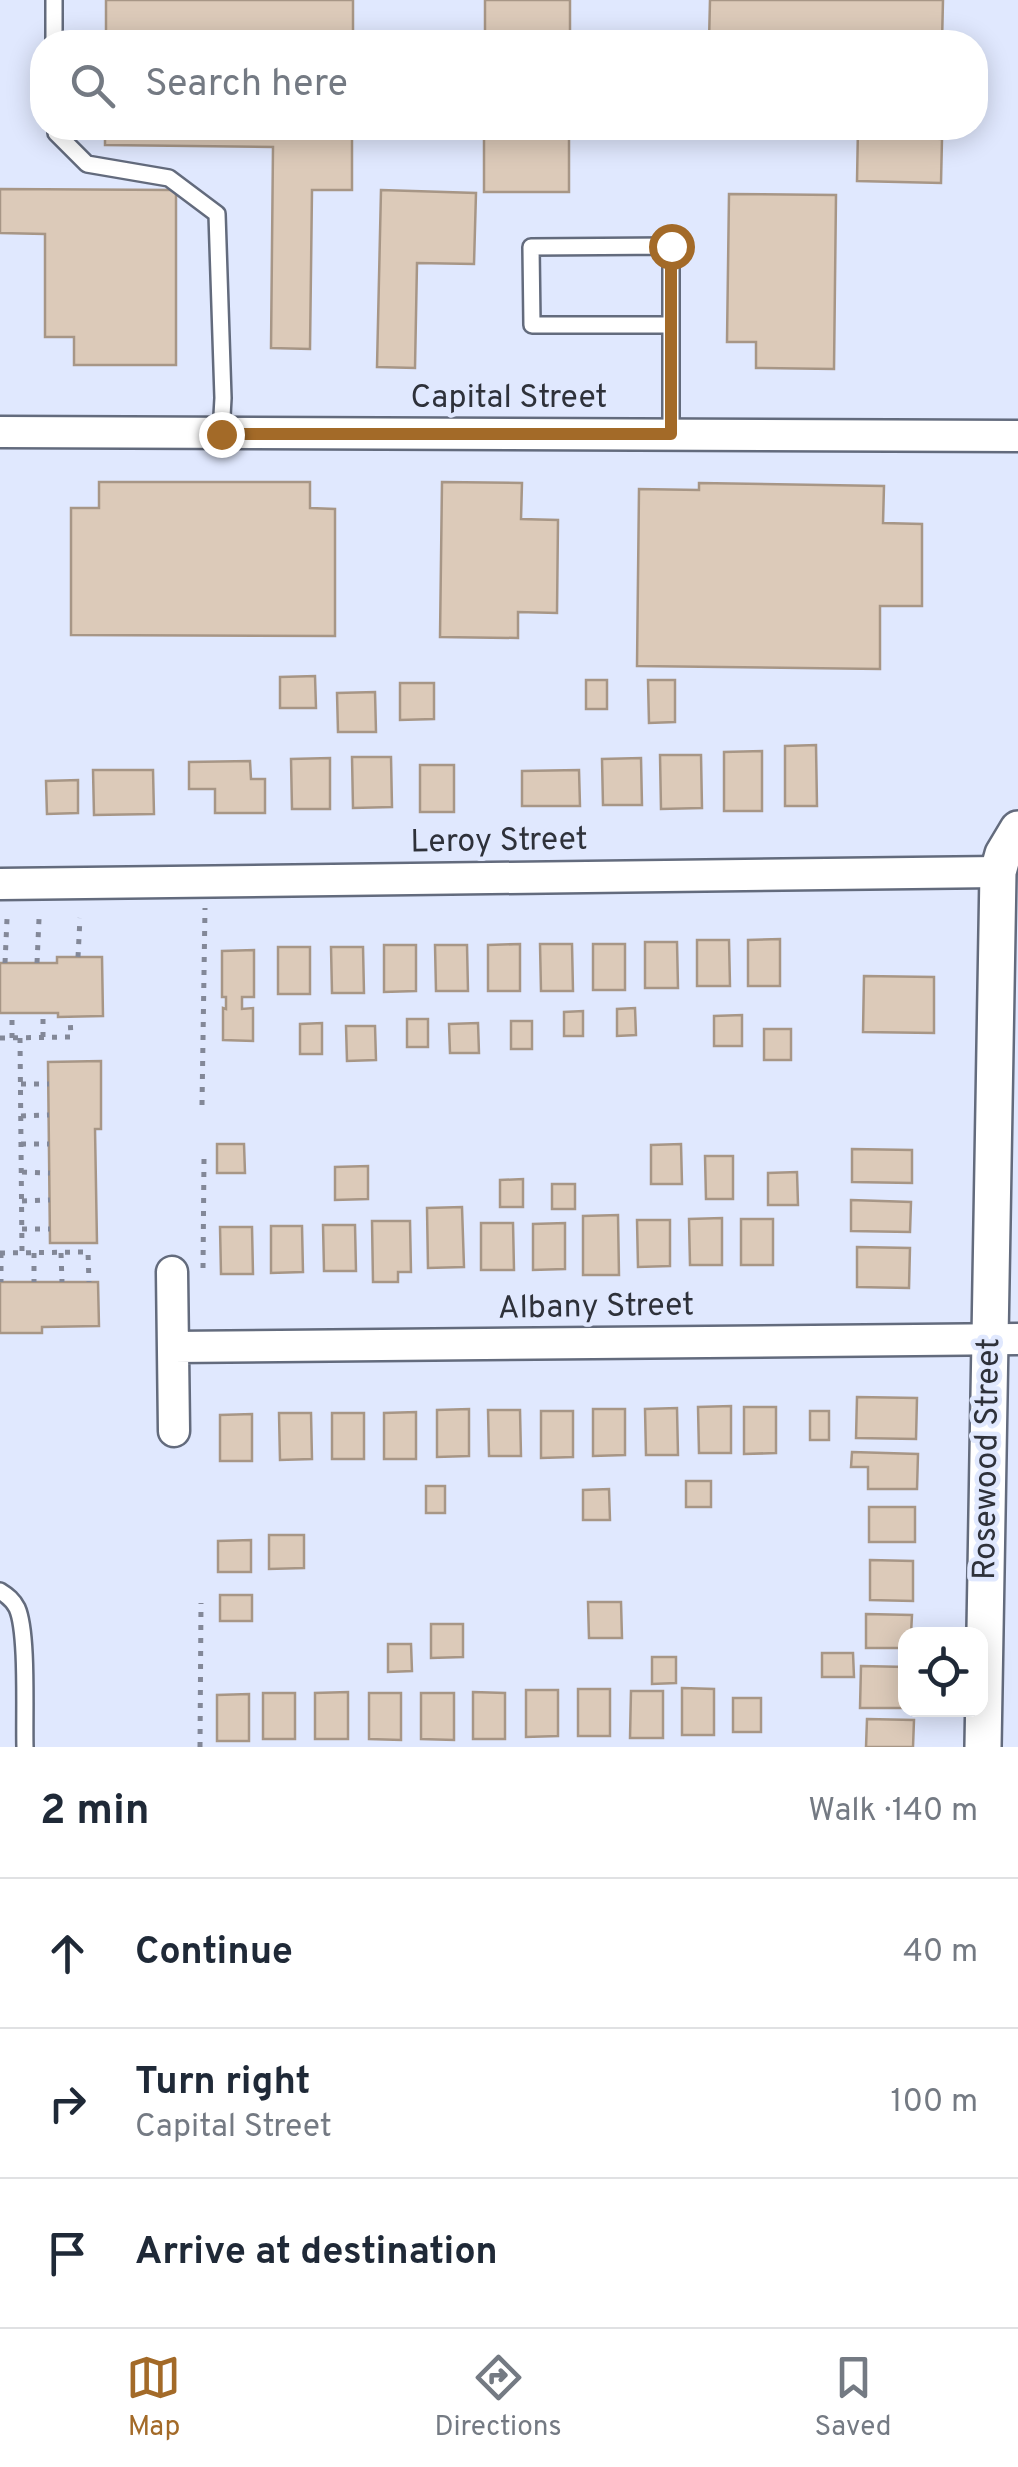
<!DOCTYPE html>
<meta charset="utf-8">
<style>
:root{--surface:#fff;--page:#f2f2f3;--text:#1f2937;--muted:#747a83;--line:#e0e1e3;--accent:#a36a28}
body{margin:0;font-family:Overpass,sans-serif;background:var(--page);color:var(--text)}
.controls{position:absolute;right:30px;bottom:30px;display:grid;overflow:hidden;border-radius:20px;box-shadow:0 5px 25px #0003}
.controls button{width:90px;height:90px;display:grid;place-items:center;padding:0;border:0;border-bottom:2px solid var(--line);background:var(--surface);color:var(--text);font:50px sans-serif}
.stop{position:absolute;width:30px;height:30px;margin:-22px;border:8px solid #a36a28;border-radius:50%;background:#fff}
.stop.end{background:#a36a28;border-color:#fff;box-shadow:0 2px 10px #0008}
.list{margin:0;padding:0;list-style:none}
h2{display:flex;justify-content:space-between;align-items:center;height:130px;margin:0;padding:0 40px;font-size:42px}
h2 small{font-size:32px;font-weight:400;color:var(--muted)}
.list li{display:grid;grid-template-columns:65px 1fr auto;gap:30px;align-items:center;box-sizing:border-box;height:150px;padding:0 40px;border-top:2px solid var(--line)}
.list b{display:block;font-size:38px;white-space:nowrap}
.list p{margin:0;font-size:32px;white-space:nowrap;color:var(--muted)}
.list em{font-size:32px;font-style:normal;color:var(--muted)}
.icon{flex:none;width:55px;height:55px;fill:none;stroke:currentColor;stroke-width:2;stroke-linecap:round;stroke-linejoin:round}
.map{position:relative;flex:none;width:1018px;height:1747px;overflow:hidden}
.search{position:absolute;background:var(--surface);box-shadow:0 5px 25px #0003;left:30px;right:30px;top:30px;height:110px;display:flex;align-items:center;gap:25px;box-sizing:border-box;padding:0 35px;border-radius:40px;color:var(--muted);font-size:38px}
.sheet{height:580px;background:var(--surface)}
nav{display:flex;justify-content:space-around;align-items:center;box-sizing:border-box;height:140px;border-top:2px solid var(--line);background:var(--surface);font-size:28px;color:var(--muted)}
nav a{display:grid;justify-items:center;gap:5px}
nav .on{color:var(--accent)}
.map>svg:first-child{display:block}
.building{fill:#dccab9;stroke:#a79686;stroke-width:2.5}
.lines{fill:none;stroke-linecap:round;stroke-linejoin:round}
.service-casing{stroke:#636b7d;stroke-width:20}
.minor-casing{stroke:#636b7d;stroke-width:35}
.tertiary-casing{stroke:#636b7d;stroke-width:40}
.path{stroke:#838898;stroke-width:5;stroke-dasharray:5 8;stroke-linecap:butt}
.service{stroke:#fff;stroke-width:15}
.minor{stroke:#fff;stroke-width:30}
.tertiary{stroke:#fff;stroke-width:35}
.route{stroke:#a36a28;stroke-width:12}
.labels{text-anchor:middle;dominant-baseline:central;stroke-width:9;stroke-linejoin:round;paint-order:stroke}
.street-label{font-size:32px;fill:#2e313a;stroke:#e0e8fe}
</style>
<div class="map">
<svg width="1018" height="1747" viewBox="0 0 1018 1747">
<rect width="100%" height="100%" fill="#e0e8fe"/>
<path class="building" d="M106 0H353V42H106Z
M485 0H570V42H485Z
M710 0H943L942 42H709Z
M679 33V42H594V34Z
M105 128H352V190H312L310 349 271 348 273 147 105 145Z
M484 128H569V192H484Z
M858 128H926V138L942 139 941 183 857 181Z
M0 189 176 190V365H74V337H45V234L0 233Z
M381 190 476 193 474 264 417 263 415 368 377 367Z
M729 194 836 195 834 369 756 368V342H727Z
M99 482H310V508L335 509V636L71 635V508H99Z
M442 482 522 483 521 519 558 520 557 613 518 612V638L440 637Z
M699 483 884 486 883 523 922 524V606H880V669L637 666 639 489 699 490Z
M315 676 316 708H280V677Z
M586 680H607V709H586Z
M648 680H675V722L649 723Z
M400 683H434V719L400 720Z
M375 692 376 732H338L337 693Z
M816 745 817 806H785V746Z
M762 751V811H724V752Z
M660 755H701L702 808 661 809Z
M352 757H391L392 807 353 808Z
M330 758V809H292L291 759Z
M641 758 642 805H603L602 759Z
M250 761 251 779H265V813H215V789H189V762Z
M420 765H454V812H420Z
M93 770H153L154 814 94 815Z
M579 770 580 806H522V771Z
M78 780V813L47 814 46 781Z
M780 939V986H748V940Z
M697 940H729L730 986H697Z
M645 942H677L678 988H645Z
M520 944V991H488V945Z
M540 944H572L573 991H541Z
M593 944H625V990H593Z
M384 945H416V991L384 992Z
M435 945H467L468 991H436Z
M278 947H310V994H278Z
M331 947H363L364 993H332Z
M254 950V997H242V1009L253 1008V1041L223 1040V1008L226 1009V997H222V951Z
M57 957H102L103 1016 58 1017V1013H0V963H57Z
M864 976 934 977V1033L863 1032Z
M635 1008 636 1035 617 1036V1009Z
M583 1011V1036H564V1012Z
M742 1015V1046H714V1016Z
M407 1019H428V1047H407Z
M511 1021H532V1049H511Z
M322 1023V1054H300V1024Z
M478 1023 479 1053H450L449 1024Z
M346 1026H375L376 1060 347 1061Z
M764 1029H791V1060H764Z
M101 1061V1129H95L97 1243H50L48 1062Z
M217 1144H244L245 1173H217Z
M681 1144 682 1184H651V1145Z
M852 1149 912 1150V1183L852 1182Z
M705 1156H733V1199H706Z
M368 1166V1199L335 1200V1167Z
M797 1172 798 1205H768V1173Z
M523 1179V1207H500V1180Z
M552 1184H575V1209H552Z
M851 1200 911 1202 910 1232 851 1231Z
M462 1207 464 1267 428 1268 427 1208Z
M618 1215 619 1275H583V1216Z
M722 1218V1265H690L689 1219Z
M741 1219H773V1265H741Z
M637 1220H670V1266L638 1267Z
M372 1221H410L411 1272H398V1282H373Z
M481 1223H513L514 1270H481Z
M565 1223V1269L533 1270V1224Z
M323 1225H355L356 1271H324Z
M271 1226H302L303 1272 271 1273Z
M220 1227H252L253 1274H221Z
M857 1247 910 1248 909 1288 857 1287Z
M0 1282H98L99 1326 42 1327V1333H0Z
M857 1397 917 1398 916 1439 856 1438Z
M731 1406V1453H699L698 1407Z
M744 1407H776V1453L744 1454Z
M677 1408 678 1455H646L645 1409Z
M469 1409V1456L437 1457V1410Z
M593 1409H625V1455L593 1456Z
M488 1410H520L521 1456H489Z
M541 1411H573V1457L541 1458Z
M810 1411H829V1440H810Z
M416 1412V1459H384V1413Z
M279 1413H311L312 1459 280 1460Z
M332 1413H364V1459H332Z
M252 1414V1461H220V1415Z
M852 1452 918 1454 917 1489H868V1467H851Z
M686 1481H711V1507H686Z
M426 1486H445V1513H426Z
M609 1489 610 1520H583V1490Z
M869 1507H915V1542H869Z
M269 1535H304V1568L269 1569Z
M251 1540V1572H218V1541Z
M870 1560 913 1561V1601L870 1600Z
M220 1595H252V1621H220Z
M588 1602H621L622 1638H589Z
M866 1614 912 1615 911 1634H906V1648H866Z
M431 1624H463V1657L431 1658Z
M388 1644H411L412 1671 388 1672Z
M822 1653H853L854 1677H822Z
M652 1657H676V1683L652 1684Z
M861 1666 906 1667V1708H860Z
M682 1688 714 1689V1735H682Z
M578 1689H610V1736H578Z
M526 1690H558V1736L526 1737Z
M631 1691H663V1738H630Z
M348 1692V1739H315V1693Z
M473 1692 505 1693V1739H473Z
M263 1693H295V1739H263Z
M369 1693H401V1740L369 1739Z
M421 1693H454V1740L421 1739Z
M249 1694V1741H217V1695Z
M733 1698H761V1732H733Z
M867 1719 914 1720 913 1747H866Z"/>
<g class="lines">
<g class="service-casing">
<path id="service" d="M54 0V42
M56 128V133L87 164 169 178 217 214 223 398 221 434
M671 434V246L531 247 532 325H671
M0 1591C8 1596 13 1600 17 1608 28 1632 24 1716 25 1747"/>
</g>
<g class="minor-casing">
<path id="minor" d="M0 432 1018 436
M0 884 998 872
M172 1272 174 1431
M174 1347 1018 1339"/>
</g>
<g class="tertiary-casing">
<path id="tertiary" d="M983 1747 998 872 1003 854 1018 829"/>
</g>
<path class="path" d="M78 957 80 918
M5 963 7 919
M37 963 39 919
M43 1037V1013
M0 1038 71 1037 70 1017
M12 1038V1013
M20 1038 22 1253
M21 1084H49
M202 1105 205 908
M21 1116 49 1115
M21 1144H49
M22 1172 50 1173
M22 1201 50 1200
M22 1229H50
M0 1253 88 1252 89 1282
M1 1253V1282
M34 1253V1282
M61 1253 62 1282
M203 1268 204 1159
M200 1747 201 1603"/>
<use href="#service" class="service"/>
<use href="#minor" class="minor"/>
<use href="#tertiary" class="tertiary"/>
</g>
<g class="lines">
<path class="route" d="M221 434H671V246"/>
</g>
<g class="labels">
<g class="street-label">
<text x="509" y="399">Capital Street</text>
<text transform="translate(499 842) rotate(-1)">Leroy Street</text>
<text transform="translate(596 1308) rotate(-1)">Albany Street</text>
<text transform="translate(988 1459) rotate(-89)">Rosewood Street</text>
</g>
</g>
</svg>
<div class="controls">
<button><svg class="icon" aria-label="locate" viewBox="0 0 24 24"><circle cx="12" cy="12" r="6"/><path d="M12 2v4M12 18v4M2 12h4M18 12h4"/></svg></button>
</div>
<div class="stop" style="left:671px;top:246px"></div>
<div class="stop end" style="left:221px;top:434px"></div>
<div class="search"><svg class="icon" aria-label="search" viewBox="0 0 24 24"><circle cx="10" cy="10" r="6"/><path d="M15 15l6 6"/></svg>Search here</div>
</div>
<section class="sheet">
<h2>2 min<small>Walk · 140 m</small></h2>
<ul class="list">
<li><svg class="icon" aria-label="ahead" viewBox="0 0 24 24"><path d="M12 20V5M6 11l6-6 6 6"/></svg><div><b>Continue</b></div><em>40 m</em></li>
<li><svg class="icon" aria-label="right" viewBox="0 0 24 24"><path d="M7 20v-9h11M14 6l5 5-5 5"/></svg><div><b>Turn right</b><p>Capital Street</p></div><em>100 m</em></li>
<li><svg class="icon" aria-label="arrive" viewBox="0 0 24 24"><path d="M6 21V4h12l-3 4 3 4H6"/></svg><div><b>Arrive at destination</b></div></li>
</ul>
</section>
<nav>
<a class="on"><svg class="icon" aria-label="map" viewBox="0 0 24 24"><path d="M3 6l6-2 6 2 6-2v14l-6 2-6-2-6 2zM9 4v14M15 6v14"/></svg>Map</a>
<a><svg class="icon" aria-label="directions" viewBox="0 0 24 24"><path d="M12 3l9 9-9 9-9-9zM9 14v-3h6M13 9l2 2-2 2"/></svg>Directions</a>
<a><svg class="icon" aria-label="saved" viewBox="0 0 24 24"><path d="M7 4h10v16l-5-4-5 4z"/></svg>Saved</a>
</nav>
